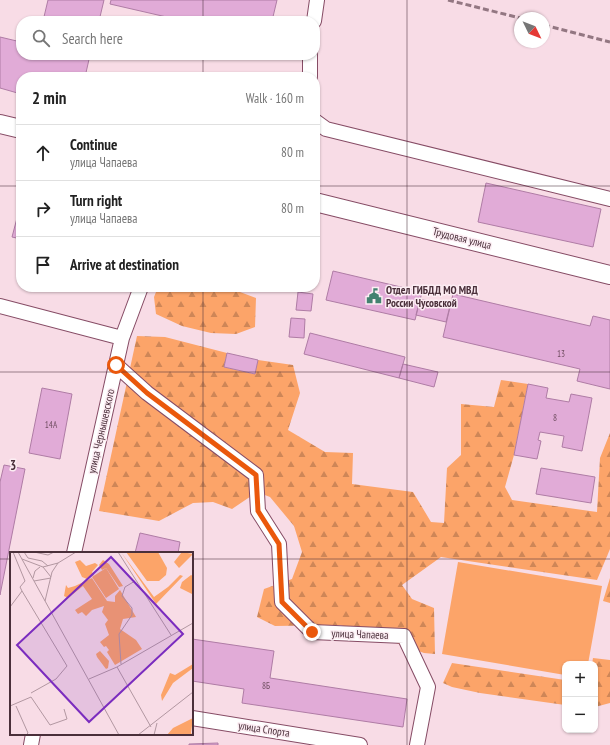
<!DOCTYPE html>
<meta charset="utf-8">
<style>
:root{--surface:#fff;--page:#f2f2f2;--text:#222;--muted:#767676;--line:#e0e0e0}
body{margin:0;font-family:"PT Sans Narrow",sans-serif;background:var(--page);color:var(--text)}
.controls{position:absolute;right:12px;bottom:12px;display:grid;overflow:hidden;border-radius:8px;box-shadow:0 1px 3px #0004}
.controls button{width:36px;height:36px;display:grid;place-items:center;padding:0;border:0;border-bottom:1px solid var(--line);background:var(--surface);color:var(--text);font:20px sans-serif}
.compass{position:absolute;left:514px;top:12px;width:36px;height:36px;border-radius:50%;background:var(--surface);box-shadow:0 1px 3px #0004;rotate:133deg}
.stop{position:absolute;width:12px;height:12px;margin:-9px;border:3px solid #ea580c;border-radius:50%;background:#fff}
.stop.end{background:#ea580c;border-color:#fff;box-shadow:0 1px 4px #0008}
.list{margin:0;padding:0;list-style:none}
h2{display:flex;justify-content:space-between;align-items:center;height:52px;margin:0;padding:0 16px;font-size:17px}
h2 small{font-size:13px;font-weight:400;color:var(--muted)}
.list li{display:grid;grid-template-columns:26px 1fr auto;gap:12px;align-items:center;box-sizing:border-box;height:56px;padding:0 16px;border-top:1px solid var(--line)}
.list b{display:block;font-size:15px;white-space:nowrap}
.list p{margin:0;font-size:13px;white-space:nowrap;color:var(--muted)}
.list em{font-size:13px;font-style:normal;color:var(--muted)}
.icon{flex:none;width:22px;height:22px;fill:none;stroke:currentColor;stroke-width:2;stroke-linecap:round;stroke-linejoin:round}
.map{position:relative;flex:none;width:610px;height:745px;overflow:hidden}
.search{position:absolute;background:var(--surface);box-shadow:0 1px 3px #0004;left:16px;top:16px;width:304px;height:44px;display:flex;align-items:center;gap:10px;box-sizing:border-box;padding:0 14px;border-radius:16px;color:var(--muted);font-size:15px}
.panel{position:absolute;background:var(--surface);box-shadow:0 1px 3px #0004;left:16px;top:72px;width:304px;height:220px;border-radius:16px}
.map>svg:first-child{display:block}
.forest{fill:url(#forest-firs)}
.pitch{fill:#fca469}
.building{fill:#e1abd7;stroke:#af7ca5}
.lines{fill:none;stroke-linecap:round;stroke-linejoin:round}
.minor-casing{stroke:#864c65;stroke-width:16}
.major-casing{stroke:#864c65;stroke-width:20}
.minor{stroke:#fff;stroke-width:14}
.major{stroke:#fff;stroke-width:18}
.rail{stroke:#937782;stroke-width:3;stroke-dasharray:6 3;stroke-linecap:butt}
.route{stroke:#ea580c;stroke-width:5}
.grid{fill:none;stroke:#4a2f3a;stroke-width:1;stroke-opacity:0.55}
.labels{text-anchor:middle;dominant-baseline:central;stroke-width:3;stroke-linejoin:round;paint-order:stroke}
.number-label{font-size:9px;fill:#704e61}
.street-label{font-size:11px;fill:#4a2f3a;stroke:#fcedf3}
.poi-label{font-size:11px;font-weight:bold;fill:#4a2f3a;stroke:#fcedf3;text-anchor:start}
.inset-road{fill:none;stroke:#b297a1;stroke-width:1}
.view{fill:#7b2cbf;fill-opacity:0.15;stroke:#7b2cbf;stroke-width:2}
.inset-edge{fill:none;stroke:#4a2f3a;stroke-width:2}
.grid-label{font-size:13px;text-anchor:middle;font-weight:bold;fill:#4a2f3a;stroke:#fcedf3;stroke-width:3;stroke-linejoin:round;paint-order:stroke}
</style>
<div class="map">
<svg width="610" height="745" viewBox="0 0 610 745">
<defs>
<pattern id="forest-firs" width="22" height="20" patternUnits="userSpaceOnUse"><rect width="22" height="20" fill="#fca469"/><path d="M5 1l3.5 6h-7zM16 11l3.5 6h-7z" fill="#ce8657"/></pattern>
</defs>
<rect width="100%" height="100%" fill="#f8dce6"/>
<path class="forest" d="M158 287H200L240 292 256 298 255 327 236 334 211 333 182 326 156 314 154 297Z
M137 336 165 337 227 353 224 367 254 374 258 360 293 365 300 393 288 430 325 452 353 453 352 484 413 492 431 522 444 523 447 468 461 455V404L494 407 501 380 528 384 514 455 505 487 512 500 597 512 600 458 610 433V549L597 580 441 557 402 585 412 599 434 608 435 654 424 653 371 634 340 625 275 626 257 617 264 589 292 579 302 552 294 526 270 497 257 492 232 509 213 502 193 503 159 521 99 511Z
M610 578V603L603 601Z
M593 658 610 660V703L595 707V664H592Z
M452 663 565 680V705L480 693 452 687 443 683Z"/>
<path class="pitch" d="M458 562 602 586 588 664H565V675L442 654Z"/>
<path class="building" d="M48 0H104L99 21H43Z
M111 0H277L272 21H184L110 4Z
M0 37 21 42V55H90L85 77H21V94L0 88Z
M486 183 601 209 593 247 478 222Z
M21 203V239L12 237Z
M333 271 422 292 415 320 326 300Z
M48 287H69L68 291Z
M298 292 313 294 311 311 296 310Z
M453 294 590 326 593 316 610 320V389L577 381 580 369 443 337Z
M420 299 450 306 446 322 416 315Z
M291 318 305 319 304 338 289 337Z
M310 333 405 357 399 378 304 354Z
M227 353 258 360 255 374 224 367Z
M403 364 438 372 434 387 399 378Z
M528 384 548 388 546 398 569 402 571 394 592 398 582 451 562 447 564 436 540 432 538 440 541 441 537 459 514 455Z
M42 388 72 394 60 459 29 453Z
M4 465 25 469 0 595V482Z
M541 468 595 477 591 503 536 494Z
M140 533 180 542 178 553H135Z
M192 639 274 651 270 678 407 699 403 727 242 703 244 689 192 681Z
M218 743V745H189V744Z"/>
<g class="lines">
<g class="minor-casing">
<path id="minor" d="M314 21 317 0
M310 77V55
M315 121 326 129 610 199
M0 306 122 338
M116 365 147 393 256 475 258 511 279 544 282 602 312 632 404 636 428 687 417 745
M74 553 122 338 141 287
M192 718 360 745
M31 745 33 734"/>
</g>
<g class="major-casing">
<path id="major" d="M0 124 21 129
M315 202 610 275"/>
</g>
<use href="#minor" class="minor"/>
<use href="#major" class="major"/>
<path class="rail" d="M448 0 520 18
M544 25 610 42"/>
</g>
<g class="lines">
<path class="route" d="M116 365 147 393 256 475 258 511 279 544 282 602 312 632"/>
</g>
<path class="grid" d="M203 0V21M407 0V745M203 55V77M0 186H21M315 186H610M203 287V745M0 372H610M0 559H11M192 559H610"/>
<defs>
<g id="civic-bare" transform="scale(1.2)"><path d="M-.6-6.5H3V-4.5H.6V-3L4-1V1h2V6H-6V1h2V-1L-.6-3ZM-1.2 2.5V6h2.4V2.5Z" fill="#438270" stroke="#fcedf3" stroke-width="2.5" paint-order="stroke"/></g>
</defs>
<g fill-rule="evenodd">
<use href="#civic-bare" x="374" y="296"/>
</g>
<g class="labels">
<g class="number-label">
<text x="561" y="353">13</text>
<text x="555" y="417">8</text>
<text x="51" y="424">14А</text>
<text x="266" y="685">8Б</text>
</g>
<g class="street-label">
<text transform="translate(462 238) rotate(14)">Трудовая улица</text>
<text transform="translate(101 431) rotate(-77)">улица Чернышевского</text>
<text transform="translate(360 634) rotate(2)">улица Чапаева</text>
<text transform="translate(264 729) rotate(9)">улица Спорта</text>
</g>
<g class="poi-label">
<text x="386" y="290">Отдел ГИБДД МО МВД<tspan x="386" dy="13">России Чусовской</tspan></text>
</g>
</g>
<g transform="translate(10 552)">
<rect width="183" height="183" fill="#f8dce6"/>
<path d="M111 0 144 45 158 35 170 23 173 24 146 52ZM70 8 76 14 85 11 88 13 82 20 84 23 77 27 72 25 65 10ZM93 8 99 12 113 34 109 35 96 16 92 18 89 13ZM181 23 183 24V48L182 42 170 36 172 30ZM82 26 97 49 105 50V44L110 38 126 65 113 67 110 77 126 88 132 97 105 113 97 100 99 98 96 94 94 95 90 90 99 83 95 72 98 68 92 60 94 54 82 58 76 64 72 60 68 62 65 58 82 47 73 34 58 46 54 44 56 33 58 36 65 34ZM90 99 99 109 98 116 96 117 87 105 86 102ZM183 112V116L163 131 152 149 151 143 160 121 165 123ZM183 166 181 181 183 183H157L163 176Z" fill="#fca469"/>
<path d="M116 0H148L157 16 156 23 149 29H137ZM172 0 183 2 169 16 164 10ZM96 16 109 37 96 46 82 25Z" fill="#fca469"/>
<path class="inset-road" d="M8 0 109 183M14 0 18 6 32 9 38 14M24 0 38 3 44 0M108 0 161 83M12 7 33 15 48 11 66 0M33 15 41 25M23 26 25 19 30 15M24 29 41 26M12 39 57 114 46 127 21 141M35 49 42 20 48 11M0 55 12 39 10 35 15 29 3 0M111 112 109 82 122 63V56L112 44 115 35 125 29M107 115 141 175M79 127 107 115 183 71M0 154 21 145 40 173 57 167 54 157M6 154 18 181 16 183M128 183 183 140M144 183 147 171"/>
<path class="view" d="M101 5 173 82 79 170 7 93Z"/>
<rect width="183" height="183" class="inset-edge"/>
</g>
<g class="grid-label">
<text x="13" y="470">3</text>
</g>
</svg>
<div class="controls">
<button>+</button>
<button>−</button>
</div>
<svg class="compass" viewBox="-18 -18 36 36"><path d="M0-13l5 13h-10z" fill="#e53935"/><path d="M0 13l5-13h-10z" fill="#767676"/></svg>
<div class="stop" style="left:116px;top:365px"></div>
<div class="stop end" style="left:312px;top:632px"></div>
<div class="search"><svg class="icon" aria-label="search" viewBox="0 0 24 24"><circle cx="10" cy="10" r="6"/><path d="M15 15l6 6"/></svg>Search here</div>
<section class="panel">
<h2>2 min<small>Walk · 160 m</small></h2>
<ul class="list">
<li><svg class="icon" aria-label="ahead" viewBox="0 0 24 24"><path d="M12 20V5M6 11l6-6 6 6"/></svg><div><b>Continue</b><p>улица Чапаева</p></div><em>80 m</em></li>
<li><svg class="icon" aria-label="right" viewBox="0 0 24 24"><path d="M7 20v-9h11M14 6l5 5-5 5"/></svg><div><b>Turn right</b><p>улица Чапаева</p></div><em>80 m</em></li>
<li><svg class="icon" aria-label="arrive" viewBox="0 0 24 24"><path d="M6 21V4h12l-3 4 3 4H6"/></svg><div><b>Arrive at destination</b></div></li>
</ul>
</section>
</div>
